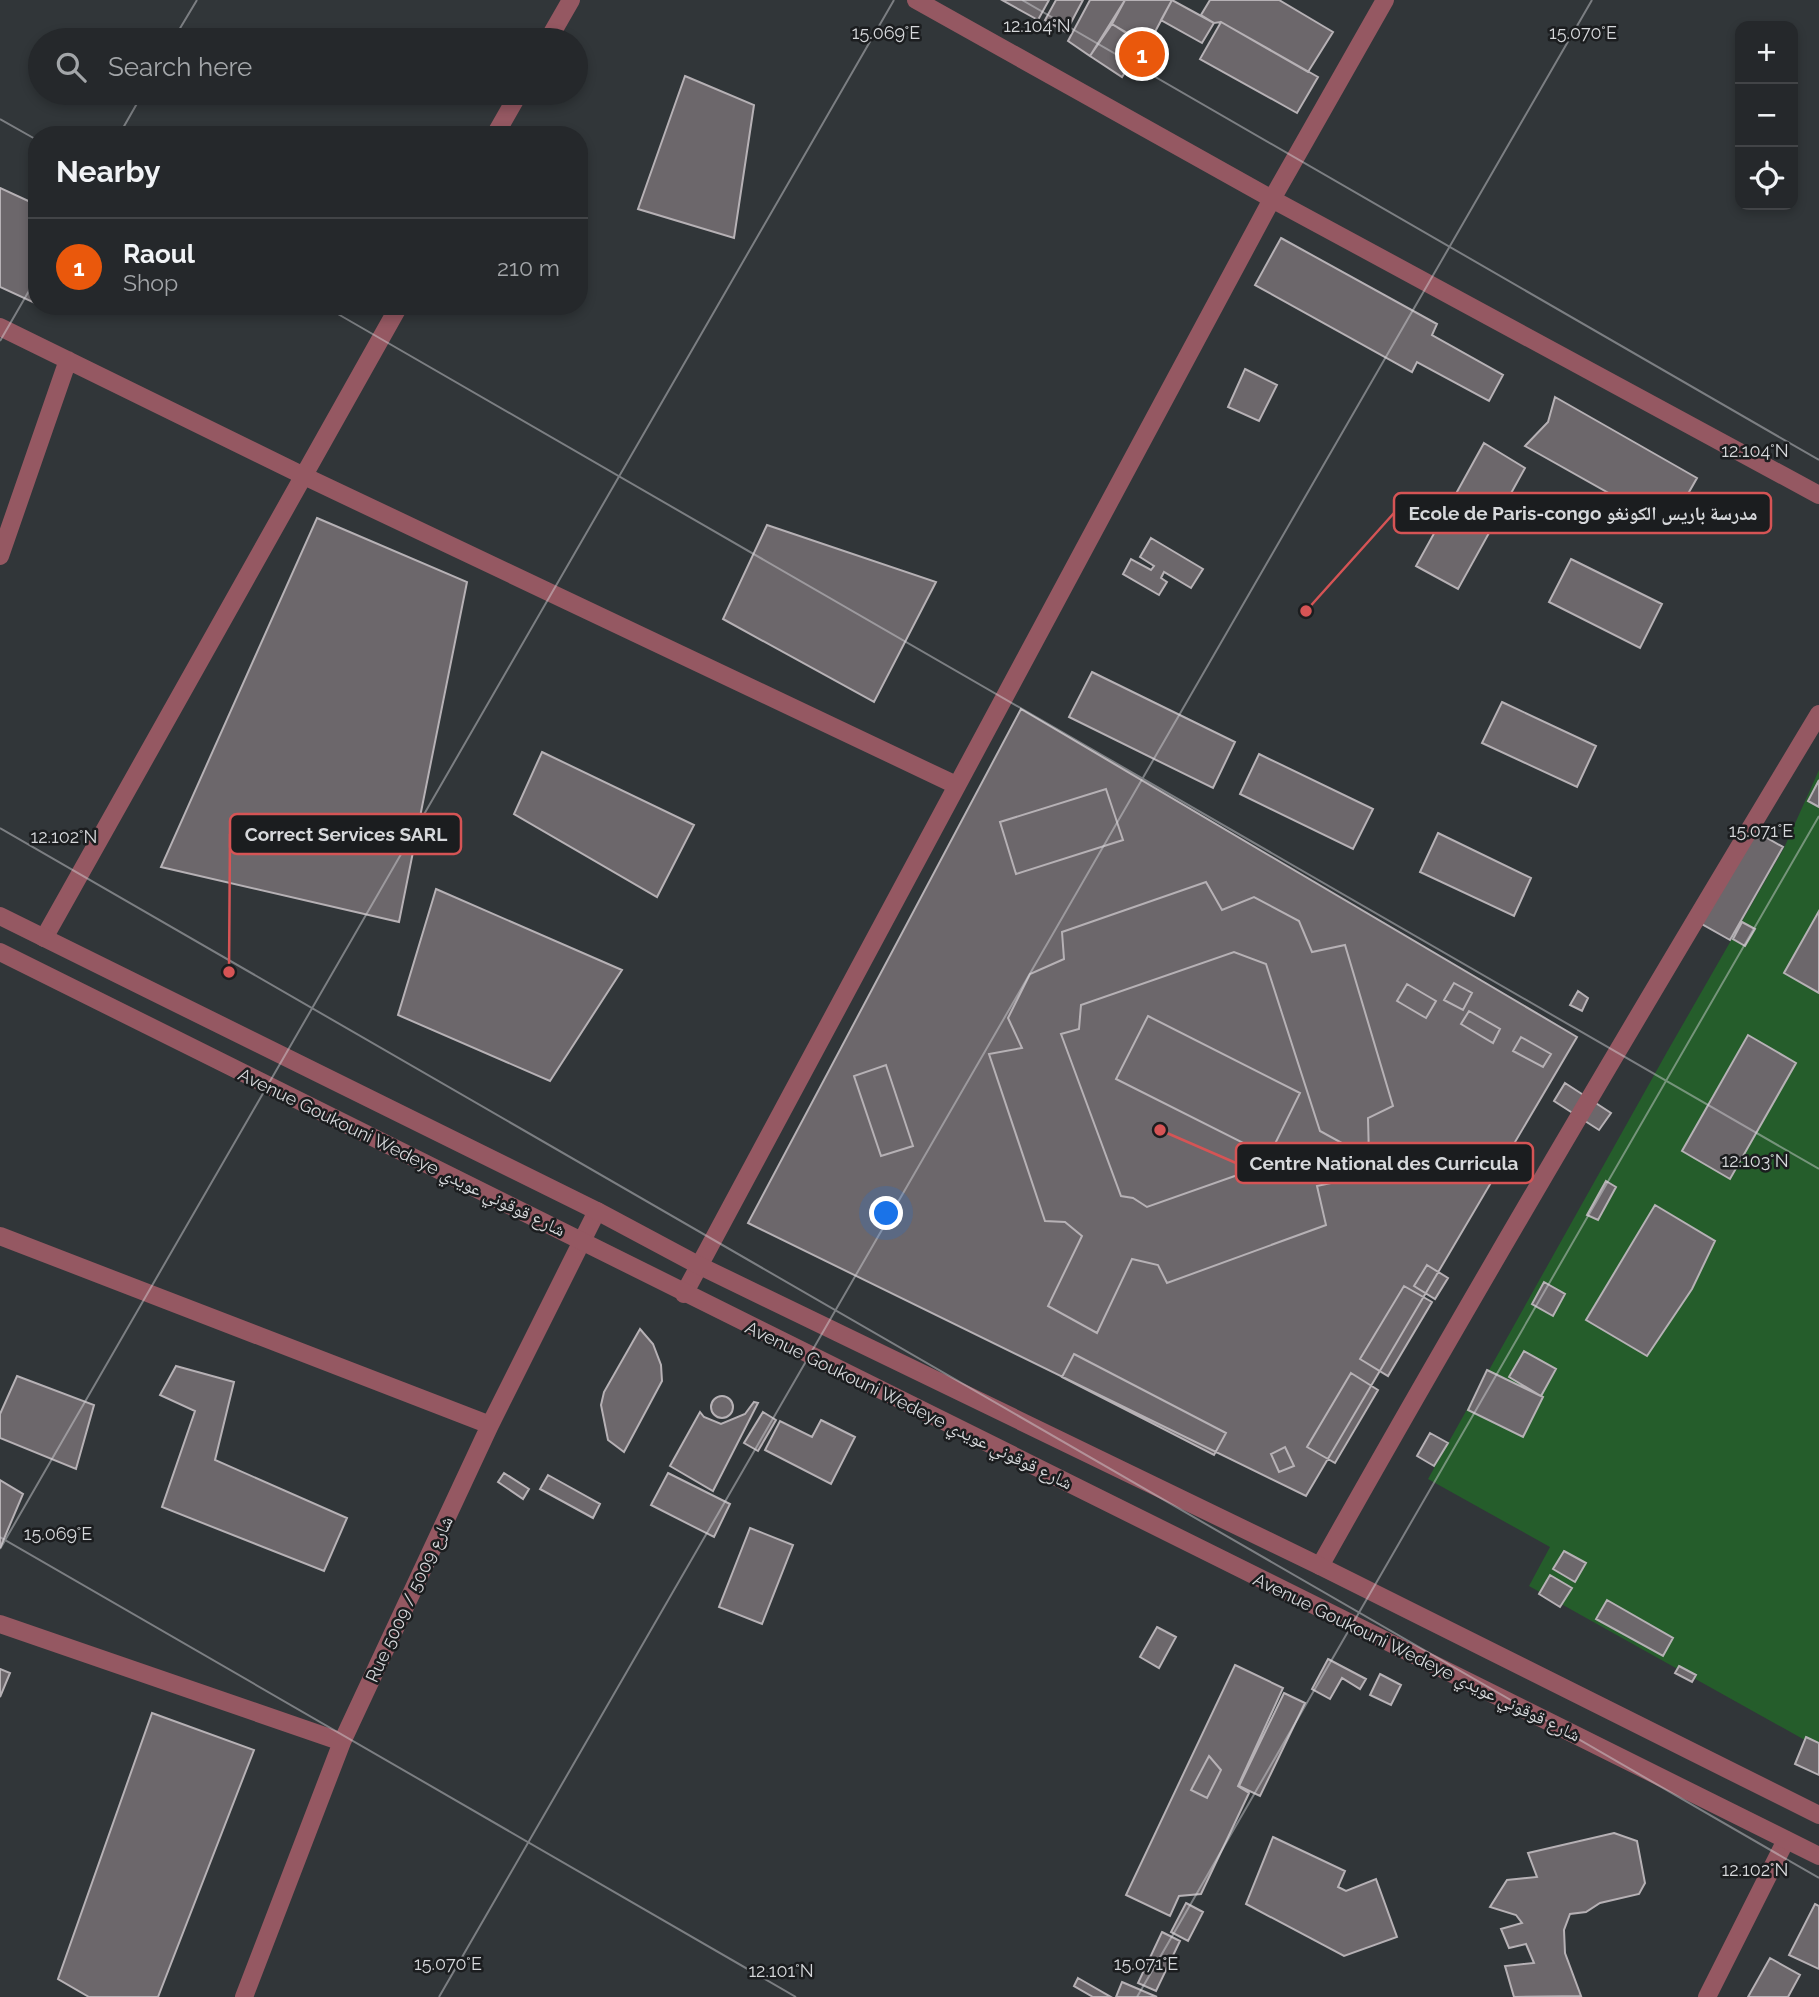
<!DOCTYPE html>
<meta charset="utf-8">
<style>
:root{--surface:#25282b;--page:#313437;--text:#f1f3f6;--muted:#a3a6a9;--line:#424447;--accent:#ea580c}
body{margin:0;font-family:Raleway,"Noto Naskh Arabic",sans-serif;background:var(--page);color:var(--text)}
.controls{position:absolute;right:21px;top:21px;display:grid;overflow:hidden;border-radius:14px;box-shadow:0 4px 10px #0003}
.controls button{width:63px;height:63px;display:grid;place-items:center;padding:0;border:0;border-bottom:2px solid var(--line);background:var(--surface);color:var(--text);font:35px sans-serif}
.you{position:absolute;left:887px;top:1214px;width:24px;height:24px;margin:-18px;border:5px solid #fff;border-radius:50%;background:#1a73e8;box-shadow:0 0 0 10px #1a73e833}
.badge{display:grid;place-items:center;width:46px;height:46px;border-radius:50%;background:var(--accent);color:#fff;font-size:23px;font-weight:700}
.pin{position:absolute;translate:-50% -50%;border:4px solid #fff;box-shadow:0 2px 7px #0006}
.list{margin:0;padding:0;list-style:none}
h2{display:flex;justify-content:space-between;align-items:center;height:91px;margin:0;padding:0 28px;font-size:30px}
h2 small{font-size:23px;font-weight:400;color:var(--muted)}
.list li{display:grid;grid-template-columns:46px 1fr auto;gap:21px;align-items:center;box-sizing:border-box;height:98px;padding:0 28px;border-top:2px solid var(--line)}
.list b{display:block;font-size:26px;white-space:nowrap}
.list p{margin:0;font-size:23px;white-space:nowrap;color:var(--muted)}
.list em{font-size:23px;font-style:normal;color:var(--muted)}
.icon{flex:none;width:38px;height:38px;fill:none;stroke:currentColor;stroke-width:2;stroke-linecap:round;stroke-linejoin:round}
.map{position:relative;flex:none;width:1819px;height:1997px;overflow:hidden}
.search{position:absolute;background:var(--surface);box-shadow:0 4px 10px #0003;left:28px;top:28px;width:560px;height:77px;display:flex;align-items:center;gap:18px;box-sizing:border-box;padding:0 24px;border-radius:38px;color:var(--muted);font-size:26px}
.panel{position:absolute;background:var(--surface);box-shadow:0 4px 10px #0003;left:28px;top:126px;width:560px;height:189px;border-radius:28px}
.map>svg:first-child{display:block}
.green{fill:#255d2b}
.building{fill:#6c676b;stroke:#b6b1b5;stroke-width:2}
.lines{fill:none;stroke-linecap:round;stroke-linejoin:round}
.minor{stroke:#955862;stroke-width:18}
.tertiary{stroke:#955862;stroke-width:18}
.ticks{fill:none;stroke:#d6d8db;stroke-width:2;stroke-opacity:0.45}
.labels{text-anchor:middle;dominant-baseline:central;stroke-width:5;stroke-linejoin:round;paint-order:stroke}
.street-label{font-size:18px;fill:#d6d8db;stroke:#1b1d1f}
.ticks-label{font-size:18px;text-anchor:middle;fill:#d6d8db;stroke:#1b1d1f;stroke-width:5;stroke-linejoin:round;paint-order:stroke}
.leader{fill:none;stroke:#d65455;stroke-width:2.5}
.callout-dot{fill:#d65455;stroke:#1b1d1f;stroke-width:2.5}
.callout{fill:#1b1d1f;stroke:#d65455;stroke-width:2.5}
.callout-label{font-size:19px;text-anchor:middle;font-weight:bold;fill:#d6d8db}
</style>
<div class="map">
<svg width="1819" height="1997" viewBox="0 0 1819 1997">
<rect width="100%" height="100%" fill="#313639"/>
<path class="green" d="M1819 770V1748L1529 1586 1550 1547 1428 1479 1667 1052 1784 848Z"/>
<path class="building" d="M1002 0H1049L1038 20Z
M1056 0H1083L1066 32 1045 20Z
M1090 0H1125L1090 56 1068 41Z
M1125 0H1172L1148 45 1112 24Z
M1172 0 1214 23 1202 43 1161 20Z
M1210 0H1279L1333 32 1308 72 1221 22 1214 23 1201 15Z
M1221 22 1318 77 1297 113 1200 59Z
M1112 24 1143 44 1122 77 1090 56Z
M685 76 754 105 734 238 638 209Z
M0 188 37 205V304L0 287Z
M1281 238 1437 324 1432 335 1503 375 1489 401 1417 362 1412 372 1255 285Z
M1245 369 1277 385 1259 421 1228 407Z
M1555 397 1697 478 1669 527 1525 446 1548 422Z
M1484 443 1525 468 1458 589 1416 566Z
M317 518 467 582 399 922 161 867Z
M767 525 936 582 874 702 723 619Z
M1151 538 1203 569 1191 588 1164 572 1161 578 1167 582 1159 595 1123 574 1131 559 1151 570 1154 566 1140 557Z
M1571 559 1662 604 1640 648 1549 602Z
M1092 672 1235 742 1213 788 1069 717Z
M1502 702 1596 746 1577 787 1482 743Z
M1021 709 1577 1037 1306 1496 748 1223Z
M542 752 694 825 657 897 514 814Z
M1259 754 1373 809 1353 849 1240 794Z
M1819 780V807L1808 801Z
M1106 789 1123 840 1016 874 1000 822Z
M1746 826 1783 847 1730 940 1693 919Z
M1438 833 1531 878 1514 916 1420 872Z
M1206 882 1222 910 1254 897 1299 921 1312 952 1345 945 1393 1106 1368 1118 1369 1158 1320 1131 1266 964 1234 952 1081 1005 1079 1029 1061 1034 1121 1196 1133 1198 1147 1207 1300 1153 1349 1179 1317 1186 1326 1225 1167 1283 1158 1265 1132 1259 1097 1333 1048 1306 1082 1236 1065 1222 1045 1221 989 1054 1022 1048 1008 1018 1030 974 1064 959 1062 932Z
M436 889 622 970 550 1081 398 1015Z
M1819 911V993L1784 973Z
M1742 922 1755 929 1745 946 1733 939Z
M1454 983 1472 993 1463 1010 1444 1000Z
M1407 984 1436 1001 1426 1018 1397 1001Z
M1578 991 1588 998 1582 1011 1570 1005Z
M1469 1011 1500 1029 1493 1043 1461 1024Z
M1148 1016 1300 1093 1269 1156 1116 1079Z
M1748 1035 1796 1063 1730 1179 1682 1151Z
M1521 1037 1551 1054 1543 1067 1513 1051Z
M886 1065 913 1146 881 1156 854 1076Z
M1565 1083 1611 1113 1599 1130 1554 1101Z
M1606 1181 1616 1187 1598 1220 1587 1215Z
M1655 1205 1715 1241 1692 1289 1647 1356 1586 1320Z
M1427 1265 1448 1278 1435 1299 1414 1286Z
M1544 1282 1565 1294 1553 1316 1532 1304Z
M1404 1286 1432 1302 1388 1376 1360 1359Z
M640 1329 653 1344 661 1365 662 1381 624 1452 608 1440 601 1405 604 1392Z
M1524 1351 1556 1369 1541 1396 1509 1377Z
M1074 1354 1226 1433 1214 1455 1062 1377Z
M176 1366 234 1382 215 1460 347 1518 324 1571 162 1507 195 1411 160 1395Z
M1487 1370 1543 1397 1523 1437 1468 1410Z
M1351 1373 1378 1390 1335 1463 1307 1447Z
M17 1376 94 1405 76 1469 0 1438V1414Z
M711 1407a11 11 0 1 1 22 0a11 11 0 1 1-22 0Z
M754 1402 758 1403 713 1491 670 1466 700 1412 704 1417 721 1424 745 1414Z
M763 1412 776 1420 758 1451 744 1443Z
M821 1420 855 1437 831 1484 765 1450 780 1421 812 1437Z
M1430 1433 1448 1443 1434 1466 1417 1456Z
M1285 1447 1294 1466 1279 1472 1271 1454Z
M504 1473 529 1489 523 1499 498 1482Z
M668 1473 730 1504 714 1537 651 1505Z
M548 1475 600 1504 593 1518 540 1489Z
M0 1480 23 1494 0 1548Z
M750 1528 793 1545 762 1624 719 1607Z
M1564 1551 1586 1563 1575 1582 1553 1569Z
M1550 1575 1572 1588 1560 1607 1539 1594Z
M1607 1600 1673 1638 1663 1656 1596 1619Z
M1157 1627 1176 1637 1159 1668 1140 1657Z
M1328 1659 1366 1679 1360 1689 1342 1678 1330 1699 1312 1689Z
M1235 1665 1283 1688 1238 1786 1249 1793 1201 1894 1179 1896 1170 1916 1126 1895Z
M1679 1666 1696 1675 1692 1682 1675 1673Z
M0 1669 10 1673 0 1697Z
M1380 1674 1401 1685 1391 1705 1370 1695Z
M1284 1693 1305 1703 1260 1796 1239 1786Z
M152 1713 254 1750 158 1997H89L58 1979Z
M1806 1737 1819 1743V1775L1795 1764Z
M1209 1756 1221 1770 1207 1798 1191 1790Z
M1614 1833 1637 1841 1645 1883 1639 1894 1600 1903 1586 1912 1570 1914 1564 1930 1565 1953 1581 1996 1514 1997 1505 1966 1534 1963 1526 1944 1509 1948 1501 1929 1522 1923 1516 1915 1490 1907 1507 1880 1537 1877 1528 1853Z
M1273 1837 1345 1871 1338 1887 1346 1891 1376 1879 1397 1937 1344 1956 1246 1904Z
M1186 1903 1203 1912 1188 1941 1171 1932Z
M1815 1904 1819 1906V1969L1789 1955Z
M1162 1932 1180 1941 1156 1991 1138 1983Z
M1770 1958 1800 1975 1788 1997H1748Z
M1078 1978 1111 1997H1093L1074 1986Z
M1122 1982 1157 1997H1116Z"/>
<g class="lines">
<path class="minor" d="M916 0 1272 199 1819 495
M548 40 571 0
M495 135 519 93
M0 327 304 476 956 785
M0 556 68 360
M44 938 399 306
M0 1236 490 1425
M684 1294 1272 199 1385 0
M1320 1566C1481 1279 1649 996 1819 714
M0 1624 342 1742
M244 1997 342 1742 490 1425 597 1211
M1707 1997 1786 1840"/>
<path class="tertiary" d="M0 916 597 1211 698 1265 1320 1566 1819 1815
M0 952 1819 1856"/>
</g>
<path class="ticks" d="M1022 0 1819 460M173 40 197 0M0 119 37 140M119 135 143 93M324 306 1819 1169M0 341 37 277M0 828 1819 1878M0 1537 796 1997M0 1549 894 0M439 1997 1592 0M1137 1997 1819 816"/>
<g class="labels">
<g class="street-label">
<text transform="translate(402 1152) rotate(26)">Avenue Goukouni Wedeye شارع قوقوني عويدي</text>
<text transform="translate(909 1405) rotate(26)">Avenue Goukouni Wedeye شارع قوقوني عويدي</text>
<text transform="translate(409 1599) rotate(-65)">Rue 5009 / شارع 5009</text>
<text transform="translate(1417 1657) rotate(26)">Avenue Goukouni Wedeye شارع قوقوني عويدي</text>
</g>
</g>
<g class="ticks-label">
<text x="1037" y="32">12.104°N</text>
<text x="886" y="39">15.069°E</text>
<text x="1583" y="39">15.070°E</text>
<text x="1755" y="457">12.104°N</text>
<text x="1761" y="837">15.071°E</text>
<text x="64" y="843">12.102°N</text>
<text x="1755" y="1167">12.103°N</text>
<text x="58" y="1540">15.069°E</text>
<text x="1755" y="1876">12.102°N</text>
<text x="448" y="1970">15.070°E</text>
<text x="1146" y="1970">15.071°E</text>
<text x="781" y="1977">12.101°N</text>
</g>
<path class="leader" d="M1306 611L1394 513M229 972L230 834M1160 1130L1236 1163"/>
<g class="callout-dot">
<circle cx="1306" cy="611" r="7"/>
<circle cx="229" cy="972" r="7"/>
<circle cx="1160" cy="1130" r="7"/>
</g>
<g class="callout">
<rect x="1394" y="493" width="377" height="40" rx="7"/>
<rect x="230" y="814" width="231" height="40" rx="7"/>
<rect x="1236" y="1143" width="297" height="40" rx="7"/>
</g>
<g class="callout-label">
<text x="1583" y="520">Ecole de Paris-congo مدرسة باريس الكونغو</text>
<text x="346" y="841">Correct Services SARL</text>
<text x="1384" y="1170">Centre National des Curricula</text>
</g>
</svg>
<div class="controls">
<button>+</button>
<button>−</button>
<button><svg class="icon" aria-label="locate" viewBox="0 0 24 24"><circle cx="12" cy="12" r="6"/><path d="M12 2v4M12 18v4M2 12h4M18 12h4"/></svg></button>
</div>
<div class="you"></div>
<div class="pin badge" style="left:1142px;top:54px">1</div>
<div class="search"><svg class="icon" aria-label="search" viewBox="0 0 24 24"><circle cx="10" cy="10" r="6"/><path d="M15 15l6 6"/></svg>Search here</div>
<section class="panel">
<h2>Nearby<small></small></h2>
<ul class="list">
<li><span class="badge">1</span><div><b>Raoul</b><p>Shop</p></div><em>210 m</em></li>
</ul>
</section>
</div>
